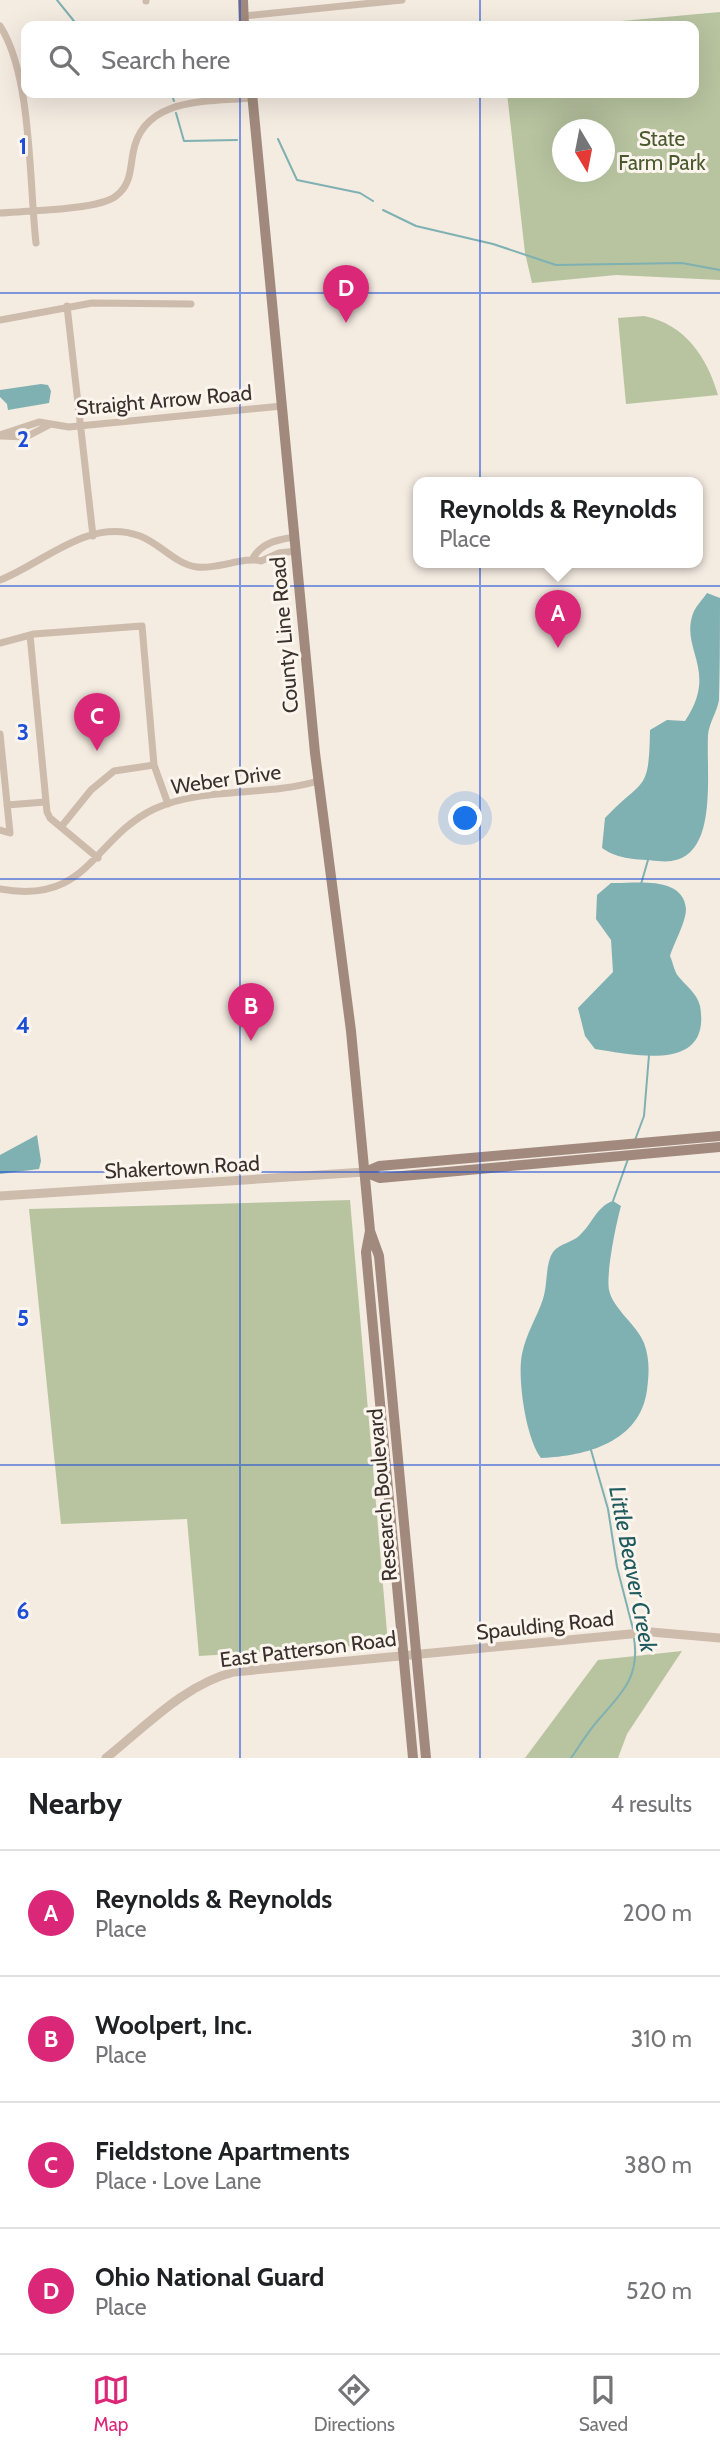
<!DOCTYPE html>
<meta charset="utf-8">
<style>
:root{--surface:#fff;--page:#f2f2f2;--text:#202124;--muted:#757577;--line:#e0e0e0;--accent:#db2777}
body{margin:0;font-family:Cabin,sans-serif;background:var(--page);color:var(--text)}
.compass{position:absolute;left:552px;top:119px;width:63px;height:63px;border-radius:50%;background:var(--surface);box-shadow:0 7px 28px #0002;rotate:170deg}
.you{position:absolute;left:466px;top:819px;width:24px;height:24px;margin:-18px;border:5px solid #fff;border-radius:50%;background:#1a73e8;box-shadow:0 0 0 10px #1a73e833}
.badge{display:grid;place-items:center;width:46px;height:46px;border-radius:50%;background:var(--accent);color:#fff;font-size:23px;font-weight:700}
.pin{position:absolute;translate:-50% -58px;filter:drop-shadow(0 2px 4px #0008)}
.pin::after{content:'';position:absolute;top:37px;width:24px;height:21px;background:inherit;clip-path:polygon(0 0,100% 0,50% 100%)}
.popup{position:absolute;left:413px;top:477px;width:290px;height:91px;box-sizing:border-box;display:grid;place-content:center;border-radius:14px;background:var(--surface);filter:drop-shadow(0 2px 5px #0005);font-size:23px;white-space:nowrap;color:var(--muted)}
.popup b{font-size:26px;color:var(--text)}
.popup::after{content:'';position:absolute;left:50%;top:100%;margin-left:-14px;border:14px solid transparent;border-top-color:var(--surface)}
.list{margin:0;padding:0;list-style:none}
h2{display:flex;justify-content:space-between;align-items:center;height:91px;margin:0;padding:0 28px;font-size:30px}
h2 small{font-size:23px;font-weight:400;color:var(--muted)}
.list li{display:grid;grid-template-columns:46px 1fr auto;gap:21px;align-items:center;box-sizing:border-box;height:126px;padding:0 28px;border-top:2px solid var(--line)}
.list b{display:block;font-size:26px;white-space:nowrap}
.list p{margin:0;font-size:23px;white-space:nowrap;color:var(--muted)}
.list em{font-size:23px;font-style:normal;color:var(--muted)}
.icon{flex:none;width:38px;height:38px;fill:none;stroke:currentColor;stroke-width:2;stroke-linecap:round;stroke-linejoin:round}
.map{position:relative;flex:none;width:720px;height:1758px;overflow:hidden}
.search{position:absolute;background:var(--surface);box-shadow:0 7px 28px #0002;left:21px;right:21px;top:21px;height:77px;display:flex;align-items:center;gap:18px;box-sizing:border-box;padding:0 24px;border-radius:14px;color:var(--muted);font-size:26px}
.sheet{height:595px;background:var(--surface)}
nav{display:flex;justify-content:space-around;align-items:center;box-sizing:border-box;height:98px;border-top:2px solid var(--line);background:var(--surface);font-size:19px;color:var(--muted)}
nav a{display:grid;justify-items:center;gap:4px}
nav .on{color:var(--accent)}
.map>svg:first-child{display:block}
.green{fill:#b8c4a0;fill-rule:evenodd}
.water{fill:#7fb0b2}
.lines{fill:none;stroke-linecap:round;stroke-linejoin:round}
.stream{stroke:#7fb0b2;stroke-width:2}
.minor{stroke:#cdbbac;stroke-width:7}
.tertiary{stroke:#cdbbac;stroke-width:9}
.secondary{stroke:#a18a7d;stroke-width:10}
.grid{fill:none;stroke:#1d4ed8;stroke-width:2;stroke-opacity:0.55}
.labels{text-anchor:middle;dominant-baseline:central;stroke-width:6;stroke-linejoin:round;paint-order:stroke}
.park-label{font-size:21px;fill:#4a5a2e;stroke:#fbf5ee}
.street-label{font-size:21px;fill:#3b302b;stroke:#fbf5ee}
.water-label{font-size:23px;font-style:italic;fill:#1f5a5e;stroke:#fbf5ee}
.grid-label{font-size:23px;text-anchor:middle;font-weight:bold;fill:#1d4ed8;stroke:#fbf5ee;stroke-width:6;stroke-linejoin:round;paint-order:stroke}
</style>
<div class="map">
<svg width="720" height="1758" viewBox="0 0 720 1758">
<rect width="100%" height="100%" fill="#f4ebe1"/>
<path class="green" d="M720 12V280L616 275 532 283 525 253 507 93H694V26H567ZM562 130H604V172H562Z
M644 316C685 324 707 357 718 395L626 404 618 318Z
M350 1200 388 1644 199 1656 187 1519 61 1524 29 1209Z
M682 1651 627 1734 618 1758H525L598 1660Z"/>
<path class="water" d="M41 384 48 385 51 391 49 403 8 410 7 404 0 397V390Z
M707 593 720 598C720 626 720 674 719 700 717 712 709 723 708 735 706 780 720 868 658 861 637 859 619 860 602 848L605 818C644 777 649 794 650 730L667 720 685 721C720 669 678 649 694 611 697 605 703 599 707 593Z
M611 883C635 884 683 875 686 909 686 922 674 943 670 956 673 962 674 971 678 976 685 985 697 993 700 1006 712 1073 634 1055 595 1049L585 1036 578 1008 613 972 611 940 596 919 597 895Z
M37 1135 41 1161 39 1169 0 1174V1155Z
M613 1201 621 1206C616 1224 606 1273 609 1290 613 1309 637 1325 644 1343 650 1359 649 1374 647 1390 640 1442 587 1456 541 1458 526 1439 517 1378 522 1354 526 1334 537 1317 543 1299 548 1284 545 1264 553 1252 560 1243 572 1243 580 1235 592 1224 597 1206 613 1201Z"/>
<g class="lines">
<path class="stream" d="M57 0 78 26
M171 93 174 101
M176 113 184 141 237 140
M278 139 297 180 360 193 373 201
M383 210 416 226 493 244 556 265 682 263 720 270
M641 884 648 860
M635 1140 644 1116 649 1055
M613 1201 628 1159
M591 1450 608 1509 617 1567 633 1629
M571 1758C580 1745 589 1730 600 1718 623 1692 640 1676 634 1638"/>
<path class="minor" d="M146 0V1
M244 16 402 0
M0 26C32 75 29 182 36 243
M0 213C25 211 99 210 116 196 131 185 130 169 133 153 143 96 208 102 253 98
M67 306 93 536
M0 320 92 303 191 304
M0 435 39 422 69 427 282 406
M1 436 26 437 49 425
M253 558C262 542 278 540 294 537
M0 580C44 563 88 517 140 536 161 544 175 564 197 567 216 570 245 556 261 561L279 553 296 551
M30 635 47 812 50 818 98 858
M0 643 34 634 142 626 154 765 168 804
M0 734 10 833 0 830
M7 805 45 802
M61 827 91 790 114 771 154 765
M0 889C89 905 92 839 154 809 205 786 265 797 318 781"/>
<path class="tertiary" d="M0 1196 365 1172
M106 1758C145 1727 185 1684 234 1672L651 1632 720 1638"/>
<path class="secondary" d="M243 0 244 26
M252 93 315 753 351 1031 370 1231 379 1256 426 1758
M365 1172 379 1166 720 1136
M365 1172 380 1178 720 1147
M370 1231 366 1252 413 1758"/>
</g>
<path class="grid" d="M240 0V26M480 0V26M240 93V1758M480 93V1758M0 293H720M0 586H720M0 879H720M0 1172H720M0 1465H720"/>
<g class="labels">
<g class="park-label">
<text x="662" y="138">State<tspan x="662" dy="24">Farm Park</tspan></text>
</g>
<g class="street-label">
<text transform="translate(164 400) rotate(-5)">Straight Arrow Road</text>
<text transform="translate(284 635) rotate(-95)">County Line Road</text>
<text transform="translate(226 779) rotate(-8)">Weber Drive</text>
<text transform="translate(182 1167) rotate(-3)">Shakertown Road</text>
<text transform="translate(382 1495) rotate(-95)">Research Boulevard</text>
<text transform="translate(545 1625) rotate(-6)">Spaulding Road</text>
<text transform="translate(308 1649) rotate(-7)">East Patterson Road</text>
</g>
<g class="water-label">
<text transform="translate(633 1569) rotate(79)">Little Beaver Creek</text>
</g>
</g>
<g class="grid-label">
<text x="23" y="154">1</text>
<text x="23" y="447">2</text>
<text x="23" y="740">3</text>
<text x="23" y="1033">4</text>
<text x="23" y="1326">5</text>
<text x="23" y="1619">6</text>
</g>
</svg>
<svg class="compass" viewBox="-18 -18 36 36"><path d="M0-13l5 13h-10z" fill="#e53935"/><path d="M0 13l5-13h-10z" fill="#757577"/></svg>
<div class="you"></div>
<div class="pin badge" style="left:558px;top:648px">A</div>
<div class="popup"><b>Reynolds &amp; Reynolds</b>Place</div>
<div class="pin badge" style="left:251px;top:1041px">B</div>
<div class="pin badge" style="left:97px;top:751px">C</div>
<div class="pin badge" style="left:346px;top:323px">D</div>
<div class="search"><svg class="icon" aria-label="search" viewBox="0 0 24 24"><circle cx="10" cy="10" r="6"/><path d="M15 15l6 6"/></svg>Search here</div>
</div>
<section class="sheet">
<h2>Nearby<small>4 results</small></h2>
<ul class="list">
<li><span class="badge">A</span><div><b>Reynolds &amp; Reynolds</b><p>Place</p></div><em>200 m</em></li>
<li><span class="badge">B</span><div><b>Woolpert, Inc.</b><p>Place</p></div><em>310 m</em></li>
<li><span class="badge">C</span><div><b>Fieldstone Apartments</b><p>Place · Love Lane</p></div><em>380 m</em></li>
<li><span class="badge">D</span><div><b>Ohio National Guard</b><p>Place</p></div><em>520 m</em></li>
</ul>
</section>
<nav>
<a class="on"><svg class="icon" aria-label="map" viewBox="0 0 24 24"><path d="M3 6l6-2 6 2 6-2v14l-6 2-6-2-6 2zM9 4v14M15 6v14"/></svg>Map</a>
<a><svg class="icon" aria-label="directions" viewBox="0 0 24 24"><path d="M12 3l9 9-9 9-9-9zM9 14v-3h6M13 9l2 2-2 2"/></svg>Directions</a>
<a><svg class="icon" aria-label="saved" viewBox="0 0 24 24"><path d="M7 4h10v16l-5-4-5 4z"/></svg>Saved</a>
</nav>
